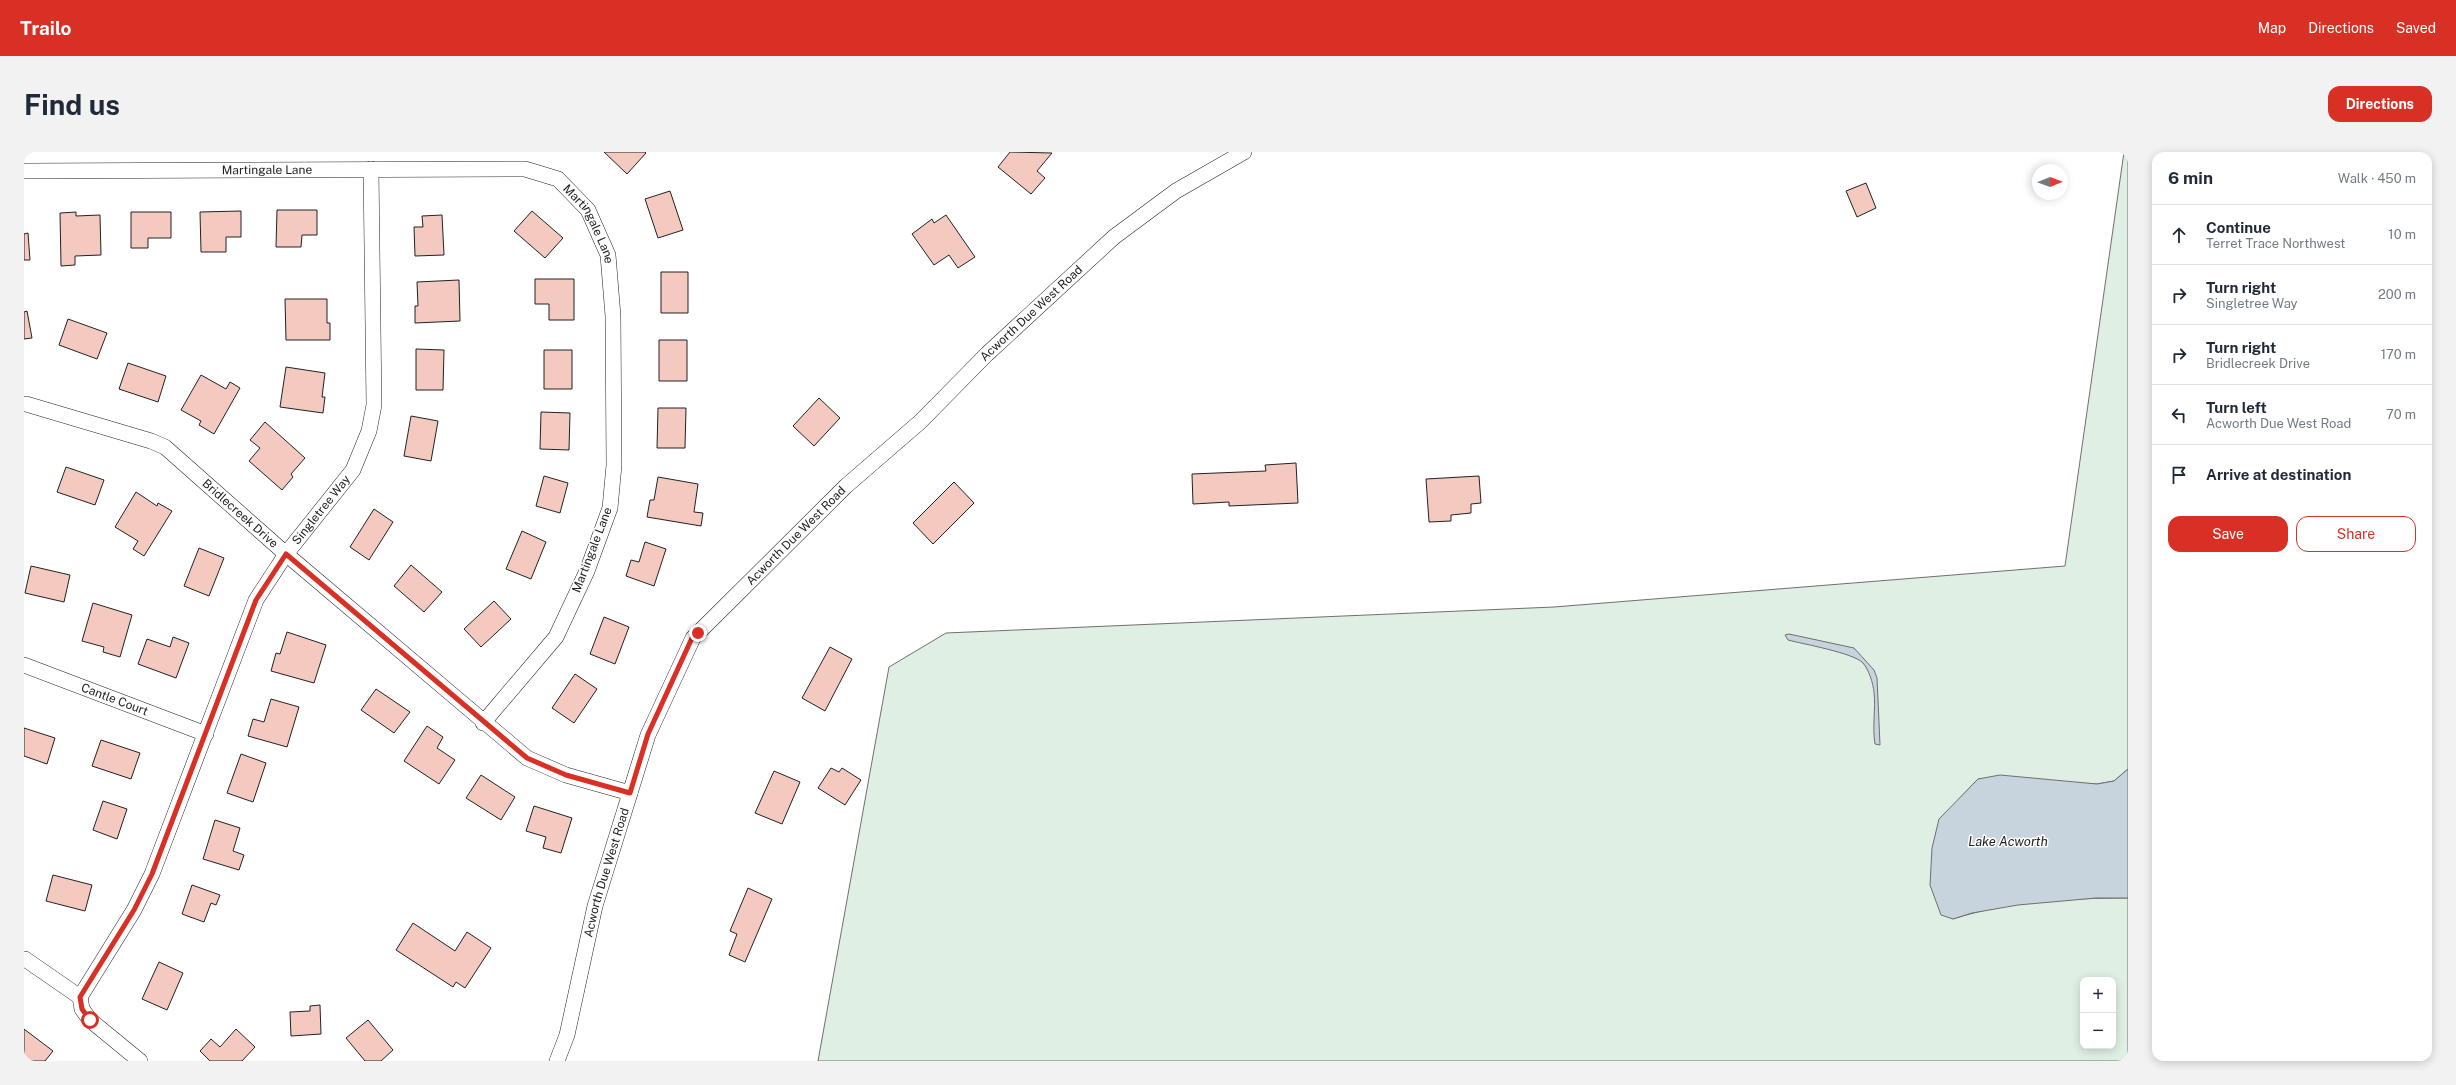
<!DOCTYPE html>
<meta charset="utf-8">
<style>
:root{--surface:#fff;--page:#f2f2f3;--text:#1f2937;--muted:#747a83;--line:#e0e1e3;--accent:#d93025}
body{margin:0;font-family:"Public Sans",sans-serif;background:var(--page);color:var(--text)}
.controls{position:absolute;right:12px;bottom:12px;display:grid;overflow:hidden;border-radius:8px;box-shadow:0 2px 10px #0003}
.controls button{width:36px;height:36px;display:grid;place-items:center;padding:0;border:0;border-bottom:1px solid var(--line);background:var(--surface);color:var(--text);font:20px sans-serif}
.compass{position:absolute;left:2008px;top:12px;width:36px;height:36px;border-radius:50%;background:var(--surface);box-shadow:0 2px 10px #0003;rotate:89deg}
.stop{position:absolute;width:12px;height:12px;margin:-9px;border:3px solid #d93025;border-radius:50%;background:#fff}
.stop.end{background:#d93025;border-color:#fff;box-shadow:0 1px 4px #0008}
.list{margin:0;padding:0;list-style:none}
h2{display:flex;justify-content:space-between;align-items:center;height:52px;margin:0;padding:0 16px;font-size:17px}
h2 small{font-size:13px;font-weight:400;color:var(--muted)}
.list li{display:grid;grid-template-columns:26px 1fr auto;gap:12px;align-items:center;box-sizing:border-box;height:60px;padding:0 16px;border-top:1px solid var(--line)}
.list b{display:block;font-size:15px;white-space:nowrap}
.list p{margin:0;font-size:13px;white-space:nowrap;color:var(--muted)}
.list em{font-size:13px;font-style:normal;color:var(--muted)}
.actions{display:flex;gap:8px;padding:12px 16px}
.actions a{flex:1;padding:9px 0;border:1px solid var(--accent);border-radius:12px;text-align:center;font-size:14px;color:var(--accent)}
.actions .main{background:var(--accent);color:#fff}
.icon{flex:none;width:22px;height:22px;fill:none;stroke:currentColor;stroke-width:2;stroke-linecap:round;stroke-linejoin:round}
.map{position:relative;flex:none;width:2104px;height:909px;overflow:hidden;border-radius:12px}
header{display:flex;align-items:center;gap:24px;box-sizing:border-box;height:56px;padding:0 20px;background:var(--accent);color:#fff}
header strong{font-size:19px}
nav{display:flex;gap:22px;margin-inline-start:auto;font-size:14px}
.intro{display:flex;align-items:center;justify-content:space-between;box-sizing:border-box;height:96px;padding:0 24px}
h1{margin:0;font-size:28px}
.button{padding:10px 18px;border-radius:12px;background:var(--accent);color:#fff;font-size:14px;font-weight:700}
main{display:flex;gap:24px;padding:0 24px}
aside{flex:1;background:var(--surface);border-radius:12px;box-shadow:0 2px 10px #0003}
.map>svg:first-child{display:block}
.green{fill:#e0efe3;stroke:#6f6f6f;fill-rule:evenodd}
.water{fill:#c7d3dd;stroke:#6f6f6f}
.building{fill:#f3c9c0;stroke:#222}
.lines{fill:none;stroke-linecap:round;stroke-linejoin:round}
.minor-casing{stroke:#222;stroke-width:16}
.minor{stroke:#fff;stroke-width:15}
.route{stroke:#d93025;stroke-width:5}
.labels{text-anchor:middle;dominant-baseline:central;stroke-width:3;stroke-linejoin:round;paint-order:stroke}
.street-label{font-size:12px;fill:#222;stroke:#fff}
.water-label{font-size:13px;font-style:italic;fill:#222;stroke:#fff}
</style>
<header>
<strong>Trailo</strong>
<nav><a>Map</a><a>Directions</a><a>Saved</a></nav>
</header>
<div class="intro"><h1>Find us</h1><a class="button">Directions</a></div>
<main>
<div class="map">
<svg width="2104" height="909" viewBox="0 0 2104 909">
<rect width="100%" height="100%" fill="#fff"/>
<path class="green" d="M2100 0H2104V617L2090 629 2073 632 1954 627 1938 644 1929 767C1984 749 2047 746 2104 746V909H794L865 515 922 481 1530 455 2041 414ZM2059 828H2089V894H2059Z"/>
<path class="water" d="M1765 482 1830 496 1850 518 1853 526 1856 593 1851 592C1848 574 1852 557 1850 540 1849 531 1845 518 1839 511 1830 501 1779 492 1764 488L1761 483Z
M2104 617V746H2072L1994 753 1948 761 1929 767 1917 763 1906 733 1908 696 1915 667 1954 627 1976 623 2073 632 2090 629Z"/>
<path class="building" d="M580 0H621L622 1 603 22Z
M986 0 1028 1 1013 19 1021 26 1007 42 974 15Z
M1842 31 1852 56 1833 65 1822 39Z
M646 39 659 78 634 86 621 47Z
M253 58H293V83H278L277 95H252Z
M217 59V85H202V100H177L176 60Z
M508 59 539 86 521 106 490 79Z
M52 60V64L76 63 77 103 51 104V113L37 114 36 61Z
M107 60H147V86H124V96H107Z
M418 63 420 103 391 104 390 75H399L398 64Z
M922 63 951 105 934 116 925 103 910 113 888 82 908 67 910 71Z
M4 81 6 108H0V82Z
M637 120H664V161H637Z
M511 127H550V168H525V152H511Z
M435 128 436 169 391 171V154H394L393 130Z
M261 147H303V171H306V188H262Z
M3 159 8 186 0 187V160Z
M44 167 83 181 73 207 35 193Z
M635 188H663V229H635Z
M392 197 420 198 419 238H392Z
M520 198H548V237H520Z
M104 211 142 224 134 250 95 237Z
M262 215 301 221 298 245H301L299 261 256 255Z
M177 223 202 237 206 230 216 236 190 282 175 273 177 269 157 258Z
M795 246 816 266 790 294 769 274Z
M634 256H662L661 296H633Z
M517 260 546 261 545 298 516 297Z
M387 264 414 269 407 309 380 304Z
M241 270 281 306 267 322 269 325 258 338 225 309 236 296 226 288Z
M1272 311 1274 351 1205 354V350L1169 352 1168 322 1242 319 1241 313Z
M42 315 80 328 71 353 33 340Z
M520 324 544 331 536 361 512 354Z
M1455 324 1457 351 1447 352V361L1427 363V369L1405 370 1402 327Z
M634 325 674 332 670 360 679 361 677 374 623 365 626 348H630Z
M930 330 950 351 909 392 889 371Z
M112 340 133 354 134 351 148 359 120 404 109 397 114 389 91 375Z
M350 357 369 370 345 408 326 395Z
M498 379 522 390 507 427 482 417Z
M621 390 642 397 630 434 602 424 607 408 615 410Z
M175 396 200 406 185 444 160 434Z
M387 413 418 440 400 460 370 434Z
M7 414 46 423 40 450 1 441Z
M470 449 487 467 457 495 440 477Z
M69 451 108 463 96 505 79 500 80 495 58 489Z
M580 465 605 475 591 512 566 502Z
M263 480 302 493 290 531 247 519 252 501 256 502Z
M149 485 165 491 152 526 114 512 123 487 146 495Z
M806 495 828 507 801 559 778 546Z
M551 522 573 537 550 571 528 556Z
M352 537 386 560 370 581 337 558Z
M247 547 275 555 263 595 224 584 229 567 240 570Z
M403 574 419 585 413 596 431 608 415 632 380 609Z
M0 576 31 586 23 612 0 604Z
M77 588 116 601 107 627 68 614Z
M217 602 242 611 229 650 203 641Z
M807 616 815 620 818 616 837 628 821 653 794 636Z
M750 619 776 630 758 672 731 661Z
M457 623 491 645 477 668 442 646Z
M79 649 103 657 93 687 69 678Z
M510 654 548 666 537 701 519 696 522 685 502 679Z
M191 668 216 676 209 699 220 703 215 718 179 707Z
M29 723 68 733 61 759 22 749Z
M168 733 196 743 192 753 187 751 180 770 158 762Z
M724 736 748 747 721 810 705 803 713 782 706 779Z
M389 771 431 799 443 780 467 796 441 836 432 830 429 835 372 798Z
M135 810 159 821 143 858 118 847Z
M296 853 297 882 267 884 266 860 286 859V854Z
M344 868 369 898 357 909H341L322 886Z
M0 877 29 899 21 909H0Z
M212 877 231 895 218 909H186L176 899 187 887 196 895Z"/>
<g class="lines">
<g class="minor-casing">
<g id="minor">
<path id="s1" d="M0 19 501 17 534 27 564 58 584 103 589 164 590 313 586 356 563 419 532 485 459 571"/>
<path id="s2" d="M2 252 127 289 141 295 262 402 503 606 542 623 606 641"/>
<path id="s3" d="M0 513 182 582"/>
<path d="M1 807 56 845 58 857 66 868 116 909"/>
<path id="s4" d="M56 845 110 758 128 722 232 448 262 402 329 318 345 279 350 253 347 17"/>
<path id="s5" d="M533 909 543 883 571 754 624 583 669 486 822 334 896 270 963 202 1090 85 1152 39 1220 0"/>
</g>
</g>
<use href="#minor" class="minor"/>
</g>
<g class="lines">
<path class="route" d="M66 868 58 857 56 845 110 758 128 722 232 448 262 402 503 606 542 623 606 641 624 582 668 486 674 481"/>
</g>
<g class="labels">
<g class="street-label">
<text stroke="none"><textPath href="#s1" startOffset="243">Martingale Lane</textPath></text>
<text stroke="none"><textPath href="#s1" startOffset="591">Martingale Lane</textPath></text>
<text stroke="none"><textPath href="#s5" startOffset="915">Acworth Due West Road</textPath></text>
<text stroke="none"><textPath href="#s4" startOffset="547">Singletree Way</textPath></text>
<text stroke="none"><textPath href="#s2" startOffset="246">Bridlecreek Drive</textPath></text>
<text stroke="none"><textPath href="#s5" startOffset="591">Acworth Due West Road</textPath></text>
<text transform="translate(568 398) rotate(-69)">Martingale Lane</text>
<text stroke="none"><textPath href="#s3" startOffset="97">Cantle Court</textPath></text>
<text stroke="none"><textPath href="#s5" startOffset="195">Acworth Due West Road</textPath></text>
</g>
<g class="water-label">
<text x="1984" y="689">Lake Acworth</text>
</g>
</g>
</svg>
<div class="controls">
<button>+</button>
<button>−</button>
</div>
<svg class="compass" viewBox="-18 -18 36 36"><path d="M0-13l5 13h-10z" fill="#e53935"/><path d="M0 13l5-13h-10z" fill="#747a83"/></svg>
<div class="stop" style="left:66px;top:868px"></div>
<div class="stop end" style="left:674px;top:481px"></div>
</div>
<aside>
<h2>6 min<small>Walk · 450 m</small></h2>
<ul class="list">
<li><svg class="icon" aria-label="ahead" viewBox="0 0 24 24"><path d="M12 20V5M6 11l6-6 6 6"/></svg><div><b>Continue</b><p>Terret Trace Northwest</p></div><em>10 m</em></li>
<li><svg class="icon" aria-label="right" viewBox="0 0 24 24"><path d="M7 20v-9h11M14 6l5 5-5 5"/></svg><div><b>Turn right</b><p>Singletree Way</p></div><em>200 m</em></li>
<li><svg class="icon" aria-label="right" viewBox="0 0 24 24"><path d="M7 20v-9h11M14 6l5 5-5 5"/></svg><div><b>Turn right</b><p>Bridlecreek Drive</p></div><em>170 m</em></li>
<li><svg class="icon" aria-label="left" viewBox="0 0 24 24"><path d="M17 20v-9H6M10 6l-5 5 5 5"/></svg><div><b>Turn left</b><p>Acworth Due West Road</p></div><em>70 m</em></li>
<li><svg class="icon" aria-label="arrive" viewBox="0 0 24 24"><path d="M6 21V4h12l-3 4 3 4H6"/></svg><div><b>Arrive at destination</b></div></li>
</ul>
<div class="actions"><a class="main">Save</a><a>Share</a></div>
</aside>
</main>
